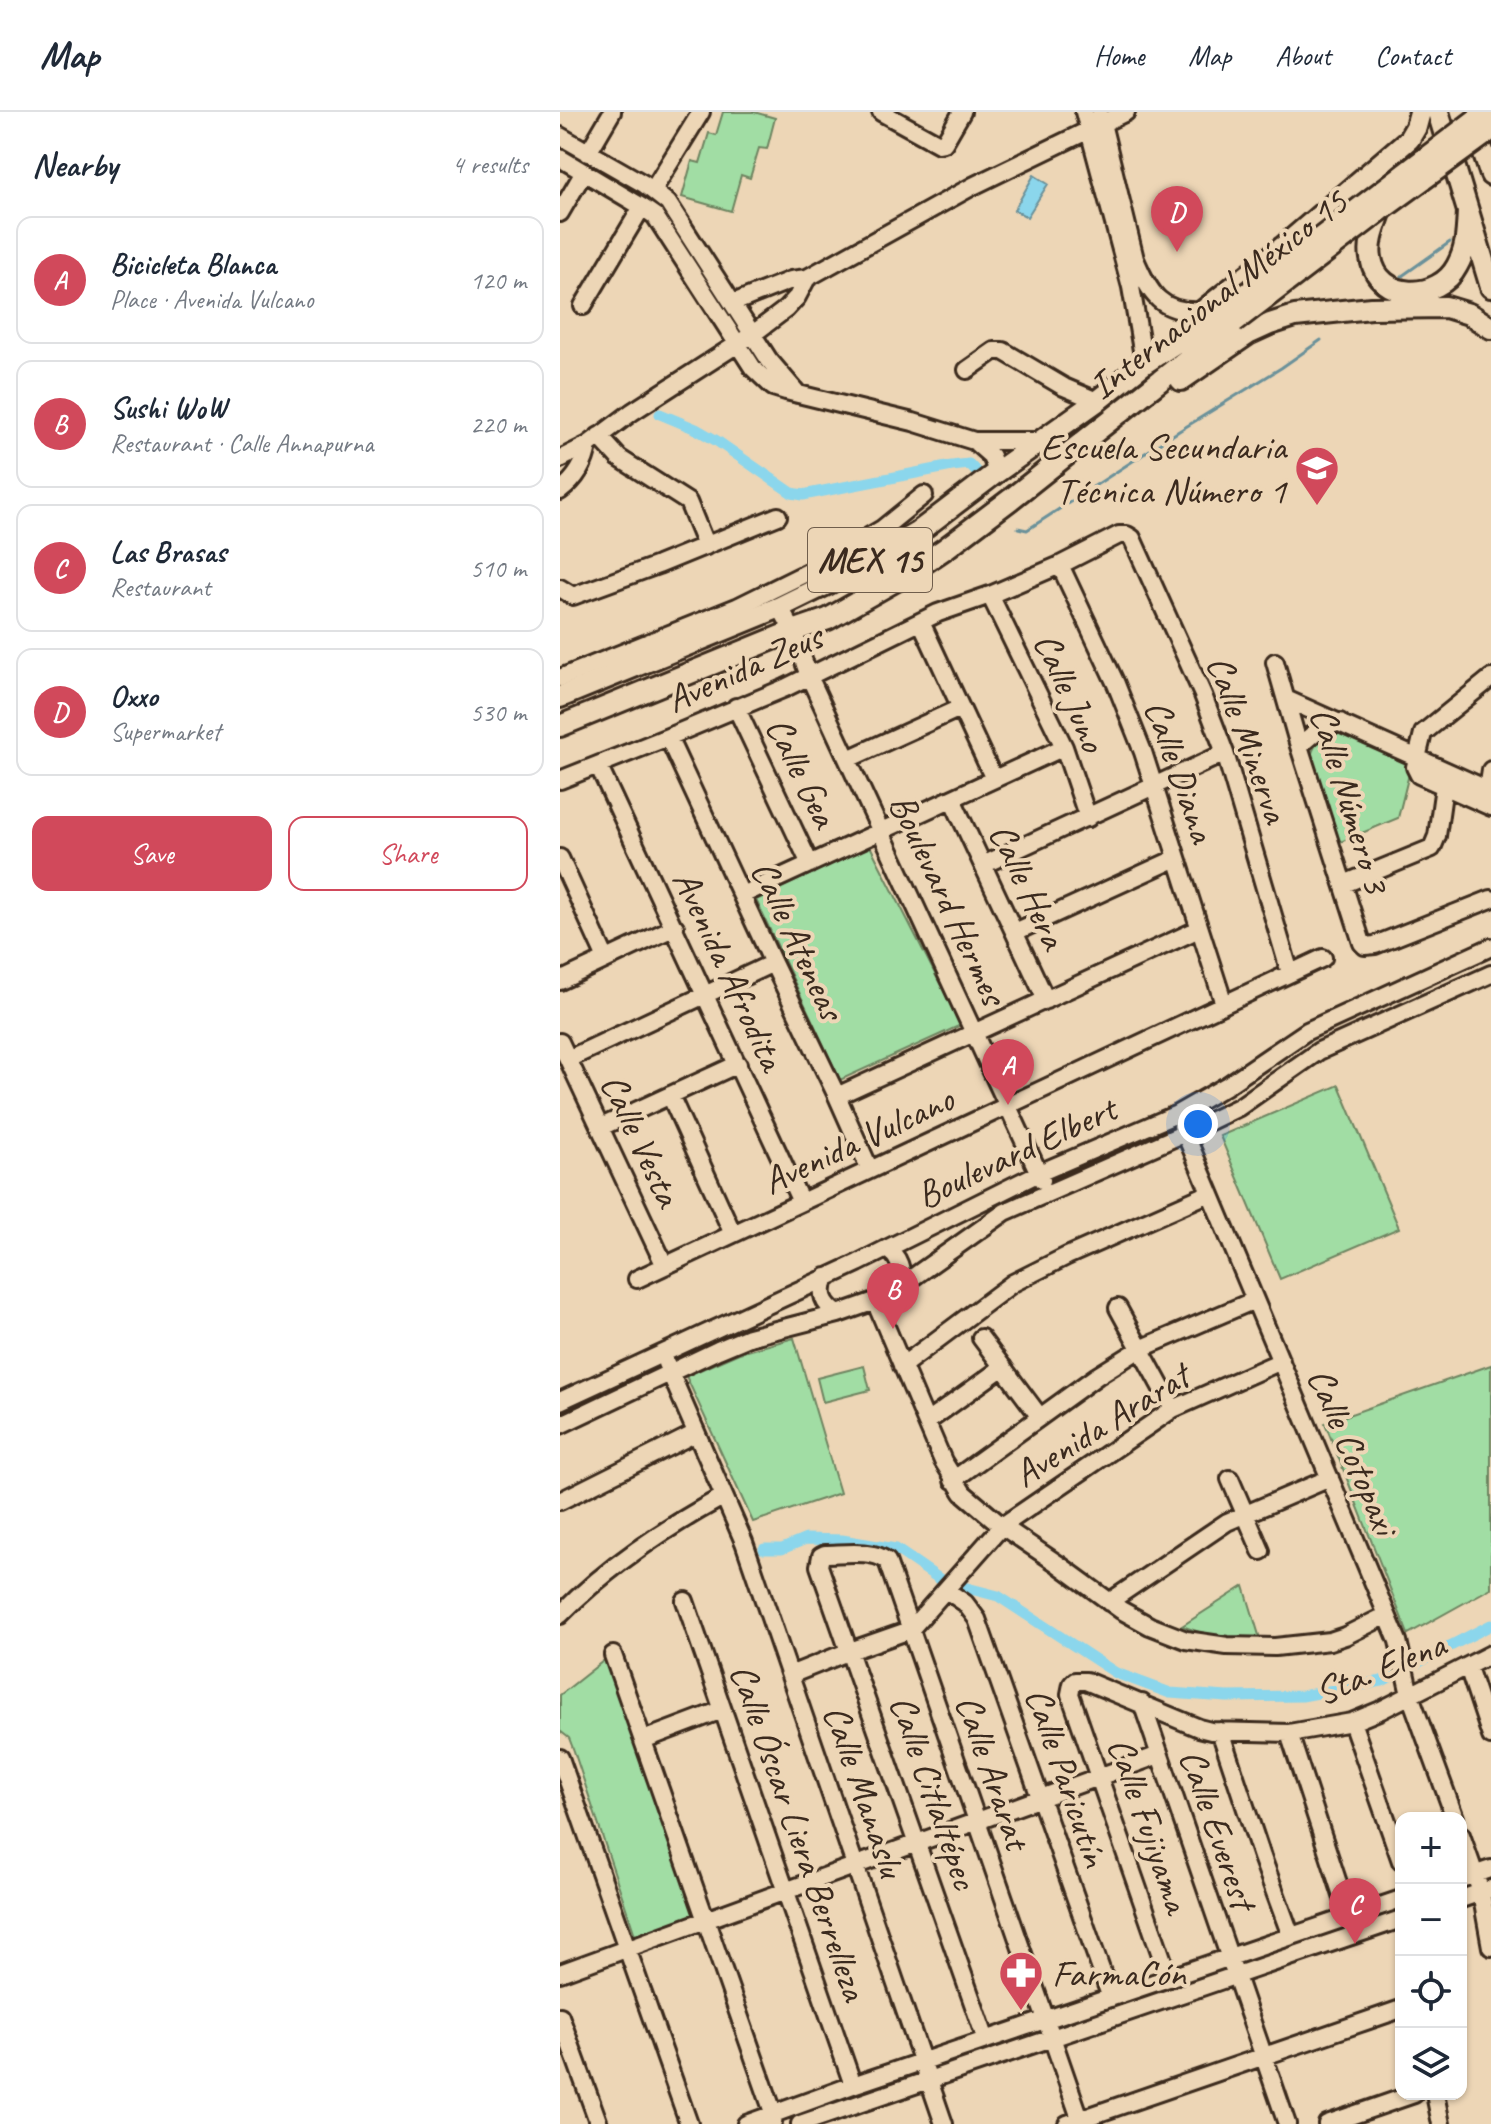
<!DOCTYPE html>
<meta charset="utf-8">
<style>
:root{--surface:#fff;--page:#f2f2f3;--text:#1f2937;--muted:#747a83;--line:#e0e1e3;--accent:#d1495b}
body{margin:0;font-family:Caveat,sans-serif;background:var(--page);color:var(--text)}
.controls{position:absolute;right:24px;bottom:24px;display:grid;overflow:hidden;border-radius:16px;box-shadow:0 2px 6px #0004}
.controls button{width:72px;height:72px;display:grid;place-items:center;padding:0;border:0;border-bottom:2px solid var(--line);background:var(--surface);color:var(--text);font:40px sans-serif}
.you{position:absolute;left:638px;top:1012px;width:28px;height:28px;margin:-20px;border:6px solid #fff;border-radius:50%;background:#1a73e8;box-shadow:0 0 0 12px #1a73e833}
.badge{display:grid;place-items:center;width:52px;height:52px;border-radius:50%;background:var(--accent);color:#fff;font-size:26px;font-weight:700}
.pin{position:absolute;translate:-50% -66px;filter:drop-shadow(0 2px 4px #0008)}
.pin::after{content:'';position:absolute;top:42px;width:28px;height:24px;background:inherit;clip-path:polygon(0 0,100% 0,50% 100%)}
.list{margin:0;padding:0;list-style:none}
h2{display:flex;justify-content:space-between;align-items:center;height:104px;margin:0;padding:0 32px;font-size:34px}
h2 small{font-size:26px;font-weight:400;color:var(--muted)}
.list li{display:grid;grid-template-columns:52px 1fr auto;gap:24px;align-items:center;box-sizing:border-box;height:128px;margin:0 16px 16px;padding:0 16px;border:2px solid var(--line);border-radius:16px}
.list b{display:block;font-size:30px;white-space:nowrap}
.list p{margin:0;font-size:26px;white-space:nowrap;color:var(--muted)}
.list em{font-size:26px;font-style:normal;color:var(--muted)}
.actions{display:flex;gap:16px;padding:24px 32px}
.actions a{flex:1;padding:18px 0;border:2px solid var(--accent);border-radius:16px;text-align:center;font-size:28px;color:var(--accent)}
.actions .main{background:var(--accent);color:#fff}
.icon{flex:none;width:44px;height:44px;fill:none;stroke:currentColor;stroke-width:2;stroke-linecap:round;stroke-linejoin:round}
.map{position:relative;flex:none;width:931px;height:2012px;overflow:hidden}
header{display:flex;align-items:center;gap:48px;box-sizing:border-box;height:112px;padding:0 40px;background:var(--surface);border-bottom:2px solid var(--line)}
header strong{font-size:38px}
nav{display:flex;gap:44px;margin-inline-start:auto;font-size:28px}
main{display:flex}
aside{flex:1;background:var(--surface)}
.map>svg:first-child{display:block}
.green{fill:#a1dda4;stroke:#6e8461;stroke-width:2}
.water{fill:#8bd6ec;stroke:#6b919a;stroke-width:2}
.lines{fill:none;stroke-linecap:round;stroke-linejoin:round}
.stream{stroke:#6b919a;stroke-width:3}
.canal{stroke:#8bd6ec;stroke-width:11}
.minor-casing{stroke:#3b2a1e;stroke-width:22}
.major-casing{stroke:#3b2a1e;stroke-width:26}
.minor{stroke:#edd6b6;stroke-width:16}
.major{stroke:#edd6b6;stroke-width:20}
.major-bridge-casing{stroke:#3b2a1e;stroke-width:26;stroke-linecap:butt}
.major-bridge{stroke:#edd6b6;stroke-width:20}
.labels{text-anchor:middle;dominant-baseline:central;stroke-width:8;stroke-linejoin:round;paint-order:stroke}
.shield{fill:#edd6b6;stroke:#705e4c;stroke-width:2}
.shield-label{font-size:36px;font-weight:bold;fill:#3b2a1e}
.street-label{font-size:38px;fill:#3b2a1e;stroke:#edd6b6}
.poi-label{font-size:38px;fill:#3b2a1e;stroke:#edd6b6;text-anchor:end}
</style>
<header>
<strong>Map</strong>
<nav><a>Home</a><a>Map</a><a>About</a><a>Contact</a></nav>
</header>
<main>
<aside>
<h2>Nearby<small>4 results</small></h2>
<ul class="list">
<li><span class="badge">A</span><div><b>Bicicleta Blanca</b><p>Place · Avenida Vulcano</p></div><em>120 m</em></li>
<li><span class="badge">B</span><div><b>Sushi WoW</b><p>Restaurant · Calle Annapurna</p></div><em>220 m</em></li>
<li><span class="badge">C</span><div><b>Las Brasas</b><p>Restaurant</p></div><em>510 m</em></li>
<li><span class="badge">D</span><div><b>Oxxo</b><p>Supermarket</p></div><em>530 m</em></li>
</ul>
<div class="actions"><a class="main">Save</a><a>Share</a></div>
</aside>
<div class="map">
<svg width="931" height="2012" viewBox="0 0 931 2012">
<rect width="100%" height="100%" fill="#edd6b6"/>
<filter id="ink" filterUnits="userSpaceOnUse"><feTurbulence type="fractalNoise" baseFrequency=".0125" numOctaves="2"/><feDisplacementMap in="SourceGraphic" scale="16" xChannelSelector="R" yChannelSelector="G"/><feConvolveMatrix kernelMatrix="1 2 1 2 8 2 1 2 1" color-interpolation-filters="sRGB"/></filter>
<g filter="url(#ink)">
<path class="green" d="M163 0H194L215 6 207 37 199 36 190 66 181 63 171 99 122 85 132 49 140 51 149 21 156 23Z
M781 618 853 646 838 706 778 731 751 644C755 628 766 621 781 618Z
M310 734 401 913 280 968 196 788Z
M779 973 839 1116 720 1167 660 1024Z
M234 1226 280 1381 193 1410 126 1264 179 1241Z
M931 1253V1476L848 1522 765 1311Z
M304 1254 310 1278 263 1290 257 1266Z
M684 1474 701 1530 659 1527 622 1514Z
M47 1546 138 1804 76 1826 14 1639 9 1626 0 1619V1583Z"/>
<path class="water" d="M474 63 488 72 467 105 454 98Z"/>
<g class="lines">
<path class="stream" d="M842 164 890 130
M458 416 467 418 619 319 721 256 761 228"/>
<path class="canal" d="M100 302 136 317 157 329 232 381 243 383 392 354 409 352 423 367
M204 1437H222L246 1427 282 1428 336 1437 384 1470 438 1484 556 1561 610 1581 667 1585 742 1584 822 1569 931 1513"/>
<g class="minor-casing">
<path id="minor" d="M321 0 379 32 384 31 402 0
M524 0 571 175 583 244
M540 3 575 147C590 182 601 202 642 199
M0 24 84 72 108 91 209 248 238 282
M28 41 52 0
M0 46 82 95 95 104 193 256 213 275 226 279 353 310 414 329H482
M93 78 141 0
M0 101 24 60
M173 191 231 168 247 166 413 74 566 0
M23 194 82 95
M407 258 434 239H443L504 275 537 289
M39 324 59 346 128 390 146 434
M414 329 431 344 437 360
M28 333 72 300 193 222 226 197 237 185 247 166
M0 347 28 333C25 353 16 367 0 379
M500 453 556 572 583 640 664 892
M0 476 13 484 98 453 218 404
M430 483 504 635 528 706
M220 495 233 519 249 564 482 1068
M361 510 434 667
M715 550 739 634 802 831 805 834 815 833 931 787
M0 566 177 495 250 459 322 417 364 383
M931 566 863 621 855 655 859 663 931 695
M726 587 931 679
M176 595 250 752
M108 625 213 851 277 984 310 1058
M739 634 759 617 780 610
M288 647 400 596
M38 653 241 1090
M0 668 108 625 225 576 378 501 430 483 500 453 559 423H567L572 426 643 583 665 641 730 861
M928 678 931 658
M392 687 486 888
M0 746 46 847
M423 753 665 641
M784 772 872 736 877 724 884 674
M182 783 504 635
M455 820 617 746
M0 869 115 815
M0 930 105 1154
M8 947 213 851
M110 983 173 1122
M277 984 639 817
M622 1014 838 1529 850 1583 895 1706
M41 1015 178 952
M326 1137C340 1144 342 1158 342 1173
M266 1165C259 1182 263 1192 278 1202
M77 1167 763 846
M315 1189 383 1349 403 1381 442 1414 498 1452 561 1498 590 1514 626 1528 667 1534 715 1535 770 1529 785 1524 827 1503
M558 1196 613 1297
M421 1226 480 1305
M106 1251 184 1430 384 2012
M342 1254 453 1171 507 1144 650 1081
M0 1289 298 1151 479 1061 617 1002 666 974 747 919 931 835
M367 1310 443 1255
M0 1313 158 1238 189 1225 278 1202 315 1189 342 1173 445 1100 625 1021 679 995 759 939 931 862
M670 1367 701 1439
M393 1368 537 1264 580 1237 695 1188
M0 1389 136 1321
M386 1478 405 1491 417 1507 551 1886
M125 1489 293 1973
M549 1490 667 1410 770 1366
M0 1503C48 1454 104 1417 164 1384
M53 1543 214 2003 213 2010
M908 1555 931 1624
M230 1563 290 1539 350 1518 442 1414 613 1297 721 1249
M582 1591 727 2012
M792 1610 841 1749
M660 1619 702 1745 731 1824
M729 1621 792 1814
M83 1628 162 1598
M0 1646 129 2012
M901 1723 921 1780 931 1835
M901 1767 931 1757
M901 1787 930 1777
M0 1861 599 1643
M609 1866 510 1582 512 1572 515 1569H526L639 1616 651 1619 729 1621 792 1610 821 1598 931 1542
M0 1904 39 2012
M426 1928 259 1454 261 1444 265 1442C283 1442 312 1437 327 1449L522 2012
M875 1982 881 2012
M186 2012 293 1973 841 1787
M240 2012 841 1807
M507 2012 841 1897
M767 2012 854 1982"/>
</g>
<g class="major-casing">
<path id="major" d="M878 0 931 175
M914 13 931 63
M821 98C816 113 808 130 811 146 818 190 879 189 897 154 907 137 907 118 908 99
M638 203 723 135 849 27 856 15 860 0
M621 268 688 222 710 212 735 204 811 196 886 195 909 202 931 216
M0 585 220 495 267 472 304 452 358 420 437 360 537 289 585 251 663 200
M0 614 233 519 268 507 349 461 386 436 451 387 674 210"/>
</g>
<use href="#minor" class="minor"/>
<use href="#major" class="major"/>
<g class="major-bridge-casing">
<path id="major-bridge" d="M663 200 926 0
M674 210 821 98 931 18"/>
</g>
<use href="#major-bridge" class="major-bridge"/>
</g>
</g>
<defs>
<g id="school-pin" transform="scale(2.3)"><path d="M0 17L-7.5 6A9.5 9.5 0 1 1 7.5 6Z" fill="#d1495b" stroke="#edd6b6"/><path d="M0-5L7-2L0 1L-7-2ZM-4 1L0 2.5L4 1V4Q0 6-4 4Z" fill="#fff"/></g>
<g id="pharmacy-pin" transform="scale(2.3)"><path d="M0 17L-7.5 6A9.5 9.5 0 1 1 7.5 6Z" fill="#d1495b" stroke="#edd6b6"/><path d="M-2-6h4v4h4v4h-4v4h-4v-4h-4v-4h4Z" fill="#fff"/></g>
</defs>
<g fill-rule="evenodd">
<use href="#school-pin" x="757" y="356"/>
<use href="#pharmacy-pin" x="461" y="1861"/>
</g>
<g class="labels">
<rect class="shield" x="248" y="416" width="124" height="64" rx="6"/>
<g class="shield-label">
<text x="310" y="448">MEX 15</text>
</g>
<g class="street-label">
<text transform="translate(658 182) rotate(-38)">Internacional México 15</text>
<text transform="translate(184 556) rotate(-24)">Avenida Zeus</text>
<text transform="translate(510 580) rotate(66)">Calle Juno</text>
<text transform="translate(688 627) rotate(70)">Calle Minerva</text>
<text transform="translate(620 659) rotate(71)">Calle Diana</text>
<text transform="translate(242 660) rotate(64)">Calle Gea</text>
<text transform="translate(790 688) rotate(73)">Calle Número 3</text>
<text transform="translate(468 774) rotate(65)">Calle Hera</text>
<text transform="translate(388 787) rotate(65)">Boulevard Hermes</text>
<text transform="translate(238 828) rotate(65)">Calle Ateneas</text>
<text transform="translate(169 858) rotate(65)">Avenida Afrodita</text>
<text transform="translate(81 1028) rotate(65)">Calle Vesta</text>
<text transform="translate(298 1028) rotate(-25)">Avenida Vulcano</text>
<text transform="translate(456 1040) rotate(-25)">Boulevard Elbert</text>
<text transform="translate(541 1313) rotate(-32)">Avenida Ararat</text>
<text transform="translate(793 1339) rotate(67)">Calle Cotopaxi</text>
<text transform="translate(820 1556) rotate(-22)">Sta. Elena</text>
<text transform="translate(433 1660) rotate(71)">Calle Ararat</text>
<text transform="translate(507 1665) rotate(71)">Calle Paricutín</text>
<text transform="translate(304 1679) rotate(71)">Calle Manaslu</text>
<text transform="translate(374 1680) rotate(71)">Calle Citlaltépec</text>
<text transform="translate(589 1713) rotate(71)">Calle Fujiyama</text>
<text transform="translate(658 1717) rotate(71)">Calle Everest</text>
<text transform="translate(239 1720) rotate(71)">Calle Óscar Liera Berrelleza</text>
</g>
<g class="poi-label">
<text x="726" y="334">Escuela Secundaria<tspan x="726" dy="44">Técnica Número 1</tspan></text>
<text x="492" y="1861" text-anchor="start">FarmaCón</text>
</g>
</g>
</svg>
<div class="controls">
<button>+</button>
<button>−</button>
<button><svg class="icon" aria-label="locate" viewBox="0 0 24 24"><circle cx="12" cy="12" r="6"/><path d="M12 2v4M12 18v4M2 12h4M18 12h4"/></svg></button>
<button><svg class="icon" aria-label="layers" viewBox="0 0 24 24"><path d="M12 4l9 5-9 5-9-5zM3 14l9 5 9-5"/></svg></button>
</div>
<div class="you"></div>
<div class="pin badge" style="left:448px;top:993px">A</div>
<div class="pin badge" style="left:333px;top:1217px">B</div>
<div class="pin badge" style="left:795px;top:1832px">C</div>
<div class="pin badge" style="left:617px;top:140px">D</div>
</div>
</main>
